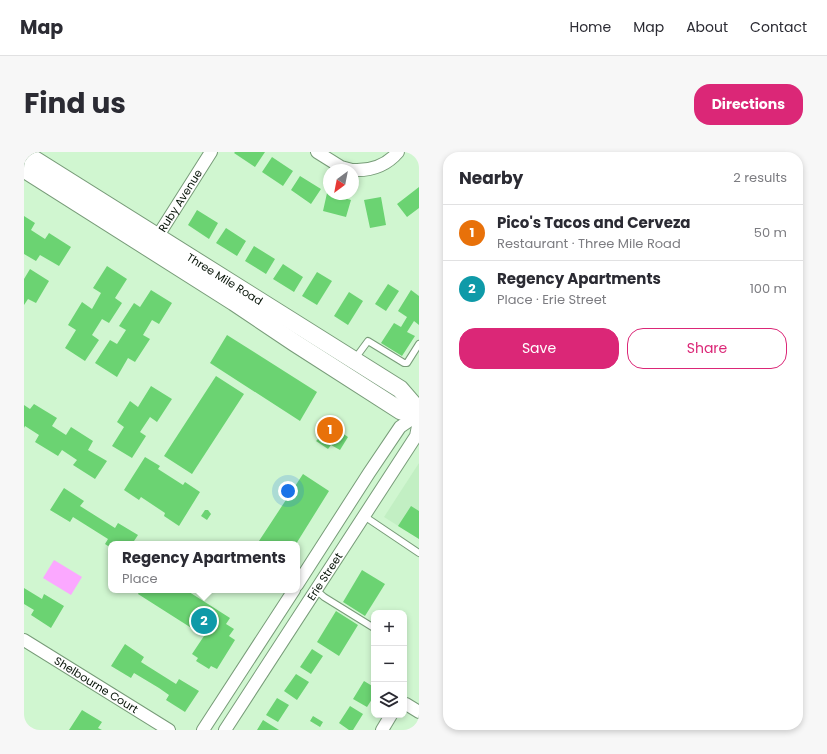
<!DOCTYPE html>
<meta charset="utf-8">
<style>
:root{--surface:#fff;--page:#f7f7f7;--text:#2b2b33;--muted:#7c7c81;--line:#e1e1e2;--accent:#db2777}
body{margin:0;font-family:Poppins,sans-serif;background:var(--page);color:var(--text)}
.controls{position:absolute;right:12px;bottom:12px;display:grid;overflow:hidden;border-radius:8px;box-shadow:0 2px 6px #0003}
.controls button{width:36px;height:36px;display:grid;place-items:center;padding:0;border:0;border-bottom:1px solid var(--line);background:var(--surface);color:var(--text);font:20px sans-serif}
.compass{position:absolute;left:299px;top:12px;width:36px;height:36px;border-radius:50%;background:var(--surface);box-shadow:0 2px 6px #0003;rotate:212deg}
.you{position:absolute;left:264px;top:339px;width:14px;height:14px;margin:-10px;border:3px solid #fff;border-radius:50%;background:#1a73e8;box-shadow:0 0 0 6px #1a73e833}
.badge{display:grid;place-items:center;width:26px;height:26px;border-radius:50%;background:var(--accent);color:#fff;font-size:13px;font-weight:700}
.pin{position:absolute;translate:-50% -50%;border:2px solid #fff;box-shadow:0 1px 4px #0006}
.popup{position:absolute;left:84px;top:389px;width:192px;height:52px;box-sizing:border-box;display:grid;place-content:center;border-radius:8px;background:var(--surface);filter:drop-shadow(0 1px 3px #0005);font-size:13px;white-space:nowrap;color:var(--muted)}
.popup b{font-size:15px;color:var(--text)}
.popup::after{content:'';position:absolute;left:50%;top:100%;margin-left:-8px;border:8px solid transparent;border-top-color:var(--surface)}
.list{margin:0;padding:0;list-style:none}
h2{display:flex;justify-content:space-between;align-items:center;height:52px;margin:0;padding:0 16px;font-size:17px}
h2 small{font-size:13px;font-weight:400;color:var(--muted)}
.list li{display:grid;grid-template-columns:26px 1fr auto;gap:12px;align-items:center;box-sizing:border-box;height:56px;padding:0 16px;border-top:1px solid var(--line)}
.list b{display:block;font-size:15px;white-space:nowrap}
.list p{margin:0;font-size:13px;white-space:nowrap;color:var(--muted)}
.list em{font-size:13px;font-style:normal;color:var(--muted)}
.actions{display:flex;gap:8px;padding:12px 16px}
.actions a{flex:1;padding:9px 0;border:1px solid var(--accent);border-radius:16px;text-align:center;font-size:14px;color:var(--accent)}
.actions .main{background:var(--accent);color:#fff}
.icon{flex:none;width:22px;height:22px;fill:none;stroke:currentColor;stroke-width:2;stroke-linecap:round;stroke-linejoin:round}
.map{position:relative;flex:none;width:395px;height:578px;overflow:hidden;border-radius:16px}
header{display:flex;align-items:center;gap:24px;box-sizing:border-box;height:56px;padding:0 20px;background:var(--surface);border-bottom:1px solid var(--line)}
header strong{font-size:19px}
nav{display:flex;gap:22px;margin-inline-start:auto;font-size:14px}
.intro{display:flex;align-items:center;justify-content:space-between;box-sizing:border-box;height:96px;padding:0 24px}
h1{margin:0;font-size:28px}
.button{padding:10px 18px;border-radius:16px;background:var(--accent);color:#fff;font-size:14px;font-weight:700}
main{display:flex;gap:24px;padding:0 24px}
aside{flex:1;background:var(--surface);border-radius:16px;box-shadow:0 2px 6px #0003}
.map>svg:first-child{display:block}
.built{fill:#c2efc3}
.green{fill:#fba8ff}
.building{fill:#6bd372}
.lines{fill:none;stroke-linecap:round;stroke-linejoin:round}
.lane-casing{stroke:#789c79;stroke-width:8}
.street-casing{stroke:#789c79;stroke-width:14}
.secondary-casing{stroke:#789c79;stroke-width:19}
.lane{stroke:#fff;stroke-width:6}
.street{stroke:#fff;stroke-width:12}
.secondary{stroke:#fff;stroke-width:17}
.labels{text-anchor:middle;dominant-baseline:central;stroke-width:3;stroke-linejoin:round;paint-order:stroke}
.street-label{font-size:11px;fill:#051206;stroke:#d0f6d0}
</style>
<header>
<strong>Map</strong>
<nav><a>Home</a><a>Map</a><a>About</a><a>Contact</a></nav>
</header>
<div class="intro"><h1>Find us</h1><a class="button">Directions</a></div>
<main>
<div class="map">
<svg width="395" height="578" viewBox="0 0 395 578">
<rect width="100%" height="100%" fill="#d0f6d0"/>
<path class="built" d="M395 311V387L360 365Z"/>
<path class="green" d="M30 408 58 425 47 443 19 426Z"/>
<path class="building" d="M211 0H241L231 15 210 1Z
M248 5 269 19 259 34 238 20Z
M276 24 297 37 287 52 267 38Z
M395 35V56L383 65 373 52Z
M303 41 313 44V42L318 43 317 45 327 48 322 65 299 59Z
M357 45 362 73 346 76 340 48Z
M173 58 194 71 185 87 164 73Z
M0 64 11 71 7 78 21 87 25 81 47 95 35 114 16 103 12 109 0 102Z
M202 76 222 89 213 104 192 91Z
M230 94 251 107 242 122 221 109Z
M259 112 279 125 270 140 249 127Z
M83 114 103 127 91 146 98 151 85 171 78 167 68 183 75 188 61 209 41 196 52 178 44 173 58 150 68 157 77 141 69 136Z
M6 117 25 129 12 151 4 147 0 153V127Z
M293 120 308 129 293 153 278 144Z
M364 132 375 139 362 159 351 152Z
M127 138 148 151 135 172 128 168 119 183 126 187 111 210 104 206 93 225 71 211 86 188 93 192 102 178 95 174 110 151 116 155Z
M387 138 395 144V173L390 169 383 180 391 184 378 204 357 191 370 171 377 175 383 165 374 159Z
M325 140 339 149 324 173 310 164Z
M203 183 293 240 276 269 186 211Z
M192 224 220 242 168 322 140 304Z
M127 234 148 247 133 270 126 265 116 280 122 284 108 306 88 294 100 275 93 270 106 249 114 255Z
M10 252 33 266 28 274 42 283 47 275 69 289 64 298 83 309 71 327 49 313 53 308 38 298 34 304 11 290 15 283 1 274 0 276V253L6 257Z
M303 271 324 285 316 298 307 293 304 297 292 289 295 286 294 285Z
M121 305 136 314 134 317 159 333 161 330 176 340 155 374 140 364 141 361 117 345 115 348 100 338Z
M279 322 305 339 272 392H233Z
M40 336 60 349 56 354 91 376 94 371 114 383 108 392H87V396L81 392 84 387 49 365 46 370 26 358Z
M387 354 395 359V387L374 374Z
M181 358H184L187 362 183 368 177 364Z
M338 418 361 432 341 464 319 450Z
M0 436 18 447 20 442 40 454 27 476 7 463 10 458 0 452Z
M116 438H162L206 466 202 472 210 477 205 484 211 488 193 517 187 514 185 517 172 509 174 506 168 502 180 484 114 442Z
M312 459 334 473 315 504 293 490Z
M101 492 120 505 117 510 152 532 155 527 175 539 161 560 142 548 145 543 135 536 110 521 107 526 87 514Z
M288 497 299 504 287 522 276 515Z
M272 522 285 530 273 548 260 539Z
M340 529 350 535V544L343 555 329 547Z
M253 546 265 553 254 570 242 563Z
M326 554 339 562 329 578H325L315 571Z
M58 558 78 570 74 576 78 578H45Z
M289 564 299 570 296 575 286 569Z
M239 568 255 578H233Z"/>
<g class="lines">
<g class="lane-casing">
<path id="lane" d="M330 208 344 189 380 211H383L395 192
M340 364 395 401
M292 438 300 445 350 476"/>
</g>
<g class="street-casing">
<g id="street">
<path d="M293 0 317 15 328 18"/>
<path d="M329 18C347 19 362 14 374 0"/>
<path id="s1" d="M130 90 187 0"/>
<path d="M273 433 345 321 376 275 395 262"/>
<path id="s2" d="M0 488 145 578"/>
<path d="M380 552H382L395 560"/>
<path d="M179 578 270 438"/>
<path id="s3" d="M201 578 392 284 395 269"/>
<path d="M358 578 367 563"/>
</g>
</g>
<g class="secondary-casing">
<g id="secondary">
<path id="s4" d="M0 1 376 237 395 259"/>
<path d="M0 17 210 150 271 191 377 259 395 261"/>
</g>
</g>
<use href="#lane" class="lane"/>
<use href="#street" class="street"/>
<use href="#secondary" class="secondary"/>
</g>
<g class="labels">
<g class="street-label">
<text stroke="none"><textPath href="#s1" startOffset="49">Ruby Avenue</textPath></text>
<text stroke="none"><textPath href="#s4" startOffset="237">Three Mile Road</textPath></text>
<text stroke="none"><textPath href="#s3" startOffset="183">Erie Street</textPath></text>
<text stroke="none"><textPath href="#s2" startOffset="85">Shelbourne Court</textPath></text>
</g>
</g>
</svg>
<div class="controls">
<button>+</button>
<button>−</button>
<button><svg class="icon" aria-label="layers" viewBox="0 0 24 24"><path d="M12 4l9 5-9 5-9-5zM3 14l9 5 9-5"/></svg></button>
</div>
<svg class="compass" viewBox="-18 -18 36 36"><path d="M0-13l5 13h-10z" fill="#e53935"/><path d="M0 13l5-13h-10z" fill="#7c7c81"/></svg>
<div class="you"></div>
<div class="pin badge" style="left:306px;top:278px;background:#e8710a">1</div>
<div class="pin badge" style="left:180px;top:469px;background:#0f9aa8">2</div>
<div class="popup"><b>Regency Apartments</b>Place</div>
</div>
<aside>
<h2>Nearby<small>2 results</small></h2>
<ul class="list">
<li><span class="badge" style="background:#e8710a">1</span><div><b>Pico's Tacos and Cerveza</b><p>Restaurant · Three Mile Road</p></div><em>50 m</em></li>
<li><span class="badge" style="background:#0f9aa8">2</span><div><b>Regency Apartments</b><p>Place · Erie Street</p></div><em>100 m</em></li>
</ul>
<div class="actions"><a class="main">Save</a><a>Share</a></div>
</aside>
</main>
